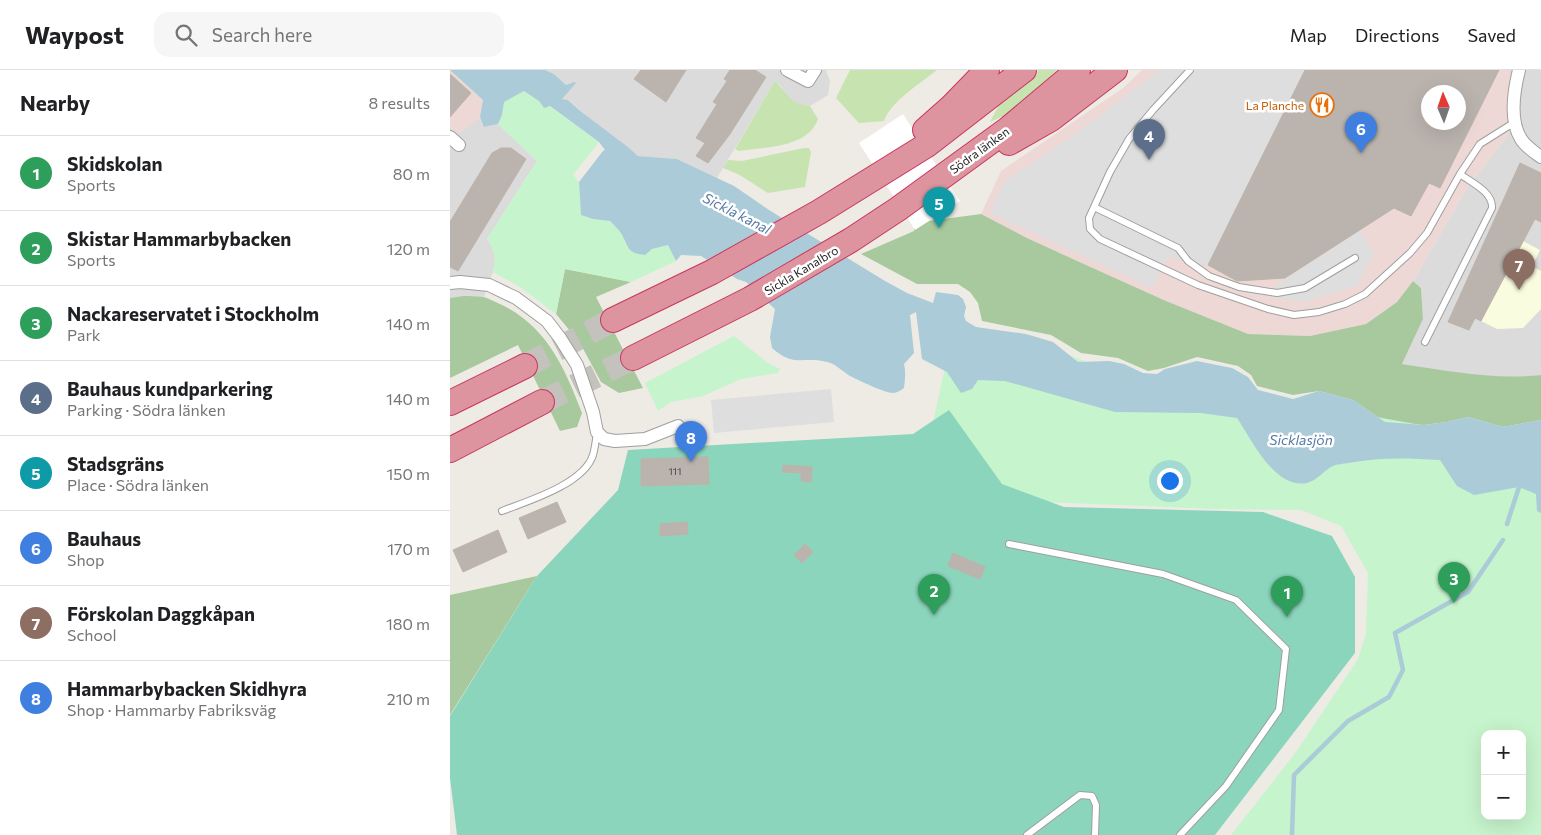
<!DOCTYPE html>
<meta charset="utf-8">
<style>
:root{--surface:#fff;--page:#f6f6f6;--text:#202124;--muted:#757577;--line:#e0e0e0;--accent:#ea580c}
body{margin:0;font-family:Commissioner,sans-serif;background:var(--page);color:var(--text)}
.controls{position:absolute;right:15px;bottom:15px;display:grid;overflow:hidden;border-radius:10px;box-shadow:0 5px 20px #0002}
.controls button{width:45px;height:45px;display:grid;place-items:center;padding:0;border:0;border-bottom:1px solid var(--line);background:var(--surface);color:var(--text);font:25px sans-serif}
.compass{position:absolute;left:971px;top:15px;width:45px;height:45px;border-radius:50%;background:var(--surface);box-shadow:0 5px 20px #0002;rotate:358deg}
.you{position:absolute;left:719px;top:410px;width:18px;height:18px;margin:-12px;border:4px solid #fff;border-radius:50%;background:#1a73e8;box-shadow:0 0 0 8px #1a73e833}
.badge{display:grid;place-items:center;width:32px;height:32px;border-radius:50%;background:var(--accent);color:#fff;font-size:16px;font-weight:700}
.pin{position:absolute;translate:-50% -41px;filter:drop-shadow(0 1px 2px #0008)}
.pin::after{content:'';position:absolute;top:26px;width:18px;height:15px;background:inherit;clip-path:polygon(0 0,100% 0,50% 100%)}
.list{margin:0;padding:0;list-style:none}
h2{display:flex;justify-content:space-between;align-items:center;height:65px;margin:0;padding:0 20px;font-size:21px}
h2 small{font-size:16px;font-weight:400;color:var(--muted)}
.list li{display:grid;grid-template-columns:32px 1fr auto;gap:15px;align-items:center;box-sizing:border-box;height:75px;padding:0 20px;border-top:1px solid var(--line)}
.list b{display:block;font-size:19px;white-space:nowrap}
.list p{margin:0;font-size:16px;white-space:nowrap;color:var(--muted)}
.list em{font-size:16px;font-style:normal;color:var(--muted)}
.icon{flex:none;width:28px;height:28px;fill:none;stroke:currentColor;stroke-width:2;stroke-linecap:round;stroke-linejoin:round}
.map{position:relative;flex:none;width:1091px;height:765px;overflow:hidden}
header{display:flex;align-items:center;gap:30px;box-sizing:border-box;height:70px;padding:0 25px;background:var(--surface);border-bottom:1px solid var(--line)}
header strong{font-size:24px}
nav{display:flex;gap:28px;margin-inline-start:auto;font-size:18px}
.search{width:350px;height:45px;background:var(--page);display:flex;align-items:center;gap:12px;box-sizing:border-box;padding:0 18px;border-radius:15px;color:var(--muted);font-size:19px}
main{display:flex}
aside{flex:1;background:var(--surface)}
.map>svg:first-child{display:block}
.residential{fill:#dcdbdb}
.commercial{fill:#edd8d6;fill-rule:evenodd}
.education{fill:#fafce0}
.grass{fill:#c6e3b0}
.forest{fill:#a8c99e}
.park{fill:#c6f4cc;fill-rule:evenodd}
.pitch{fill:#8bd5bc}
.parking{fill:#dedede}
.water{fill:#aacbd7}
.pier{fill:#fff}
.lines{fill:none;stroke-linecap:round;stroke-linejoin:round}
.stream{stroke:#aacbd7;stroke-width:4.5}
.building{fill:#bbb4ae;stroke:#beb3a9;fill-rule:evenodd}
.highway-tunnel{stroke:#c4c2bd;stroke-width:24;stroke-dasharray:24 12;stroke-linecap:butt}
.lane-casing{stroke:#9f9f9f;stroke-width:8}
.street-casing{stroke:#9f9f9f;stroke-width:14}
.highway-casing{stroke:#c83661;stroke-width:26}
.lane{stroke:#fff;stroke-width:6}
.street{stroke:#fff;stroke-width:12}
.highway{stroke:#dd949e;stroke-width:24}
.labels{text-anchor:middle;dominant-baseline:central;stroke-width:5;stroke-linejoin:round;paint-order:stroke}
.number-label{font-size:10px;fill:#454442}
.food-label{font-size:12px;fill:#c56008;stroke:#fff;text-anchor:end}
.street-label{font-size:12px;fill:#1e1e1e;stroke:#fff}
.water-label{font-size:14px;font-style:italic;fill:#5478a4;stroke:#fff}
</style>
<header>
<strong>Waypost</strong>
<div class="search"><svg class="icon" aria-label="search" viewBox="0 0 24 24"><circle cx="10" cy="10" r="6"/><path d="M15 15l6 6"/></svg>Search here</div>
<nav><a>Map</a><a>Directions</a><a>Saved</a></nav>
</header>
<main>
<aside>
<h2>Nearby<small>8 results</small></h2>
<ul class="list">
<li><span class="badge" style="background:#2e9e5b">1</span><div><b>Skidskolan</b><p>Sports</p></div><em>80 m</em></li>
<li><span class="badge" style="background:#2e9e5b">2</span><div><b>Skistar Hammarbybacken</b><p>Sports</p></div><em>120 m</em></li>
<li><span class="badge" style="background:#2e9e5b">3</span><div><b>Nackareservatet i Stockholm</b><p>Park</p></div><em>140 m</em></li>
<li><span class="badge" style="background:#5c6f8a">4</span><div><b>Bauhaus kundparkering</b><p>Parking · Södra länken</p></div><em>140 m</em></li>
<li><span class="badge" style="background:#0f9aa8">5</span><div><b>Stadsgräns</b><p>Place · Södra länken</p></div><em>150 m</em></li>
<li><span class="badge" style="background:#3f7fe0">6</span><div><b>Bauhaus</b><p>Shop</p></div><em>170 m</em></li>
<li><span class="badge" style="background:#8d6e63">7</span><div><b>Förskolan Daggkåpan</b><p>School</p></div><em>180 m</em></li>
<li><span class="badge" style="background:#3f7fe0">8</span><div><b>Hammarbybacken Skidhyra</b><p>Shop · Hammarby Fabriksväg</p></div><em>210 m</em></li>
</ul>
</aside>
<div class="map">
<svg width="1091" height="765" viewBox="0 0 1091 765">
<rect width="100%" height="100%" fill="#eeebe5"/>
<path class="residential" d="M95 0H376L380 11 378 25 360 36 347 34 340 30 331 16 325 11 267 108 227 89 188 86 178 77 129 40 119 30 112 29 124 12 116 15 104 4Z
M1068 0H1091V305L1066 308 1034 307 952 294 973 249 971 218 963 211 1019 115 1055 69 1064 54Z
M30 47 35 57 48 54 87 91 37 169 43 178 46 187 43 202 34 227 13 226 0 228V57L8 63Z"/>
<path class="commercial" d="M0 0 33 30 30 47 8 64 0 57Z
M692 0H1068L1064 54 1055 69 1019 115 963 211 947 232 916 254 860 266 797 264 716 231 625 190 577 168 531 144 551 101 673 18ZM978 22H1008V52H978Z"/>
<path class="education" d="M1073 171 1090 180 1082 196 1091 201V239L1073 258 1047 259 1031 251Z"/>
<path class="grass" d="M400 0H487C471 13 441 31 434 51L409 53 386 28Z
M589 0H607L558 44 540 52 549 35Z
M325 11C340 24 336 33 360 36L368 49C358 78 315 77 289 81L285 79Z
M354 78H359L361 82 355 117 318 123 288 104 273 98 278 90 292 91Z"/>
<path class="forest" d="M531 144 577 168 625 190 716 231 798 264 860 266 916 254 947 232 963 211 971 218 973 249 952 294C999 301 1044 310 1091 305V350L1053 357 1018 347 997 352 974 355 935 352 903 330 869 321 843 325 807 316 801 305 788 296 747 287 714 298 698 301 668 288 631 283 601 265 532 251 528 233 520 222 508 214H467L411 184 464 161V153Z
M115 199 181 212 146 227 193 318 169 323 151 312 130 273 106 244Z
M13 226C20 226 26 226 33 227 39 228 45 232 50 234 97 256 115 299 132 343L127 357 110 361 68 275 0 308V228Z
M87 506 0 645V525Z"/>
<path class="park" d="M74 21 89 31 93 38 99 36 149 72 123 105 129 112 131 145 143 149 160 151 171 162 177 177 195 185 202 179 219 175 226 191 181 212 115 199 106 244 70 217 43 202C46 188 45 181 37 169L87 91 48 54 52 45 54 32Z
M284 266 318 293 330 299 328 303 291 309 253 326 221 332 208 341 195 313Z
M573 267 647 296 987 358 1091 387V765H781L846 682 908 589 916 563 918 503 891 456 851 440 765 439 595 432 539 416 482 357 497 288ZM1035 664H1072V746H1035Z"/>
<path class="pitch" d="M499 340 552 414 614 437 813 442 882 466 905 507V583L765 765H7L0 708V646L87 506 168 420 178 380 463 364Z"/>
<path class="parking" d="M710 0H855L758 195 718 187 702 218 540 143 554 112 620 68Z
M909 160 924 182 907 216 852 232 816 226 835 208Z
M381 319 384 352 264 363 261 330Z"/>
<path class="water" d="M0 0H95L104 4 116 15 124 12 126 13 112 29 118 30 129 40 178 77 188 86 227 89 284 116 319 140 435 211 457 223 483 233 486 222 508 225 513 229 516 237 514 246 516 251 526 257 576 264 603 272 628 292 659 291 674 294 693 303 707 304 715 299 747 291 782 298 798 307 808 320 843 329 869 321 903 330 935 352 974 355 997 352 1018 347 1053 357 1091 350V443L1087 441 1086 424 1069 417 1024 425 1007 416 990 390C958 388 930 387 898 393 894 394 887 394 883 396 874 400 868 410 857 413 824 419 802 370 787 348L751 343 665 342 555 311 528 310 522 319 511 323 497 302 472 289 466 242 460 245 464 283 454 294C456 302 455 310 454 318 451 320 447 323 443 323 435 323 408 310 400 306 392 301 386 294 377 292 352 286 345 298 322 278L320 267 325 239 296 212 287 209 251 186 231 185 226 191 218 175 202 179 195 185C176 183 179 177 171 163 168 159 164 155 160 151L143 149 131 145 129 112 153 81 155 80 149 72 100 36 94 38 89 31 74 21 54 32 52 45 48 54 34 57 30 47 33 30Z"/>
<path class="pier" d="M453 44 510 131 465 160 409 73Z"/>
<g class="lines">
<path class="stream" d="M1057 454 1069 417
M842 765 844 705 898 651 939 627 953 600 945 563 1018 522 1053 470"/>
</g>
<path class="building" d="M191 0H236L216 32 184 9Z
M280 0H305L316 7 280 64 258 93 246 86 255 73 246 68 267 34 263 32 277 11 274 9Z
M855 0H1049L990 118 979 113 961 146 944 138 835 208 787 211 758 195ZM978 22H1008V52H978Z
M0 4 21 23 0 47Z
M51 78H61L76 89 8 201 0 197V152L42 83Z
M1070 93 1091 103V152L1085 149 1031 251 1025 248 1019 260 998 252Z
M258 387 259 414 191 416V389Z
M333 395 362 397 361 412 351 411V403L332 402Z
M107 432 116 452 78 469 69 448Z
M237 452 238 464 210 466V454Z
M48 460 57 482 13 502 3 480Z
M355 474 363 482 352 493 344 485Z
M503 483 535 497 530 509 498 496Z"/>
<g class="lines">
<path class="highway-tunnel" d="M75 296 163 250
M92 332 183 288"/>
<g class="lane-casing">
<path id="lane" d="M740 0 703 40 679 69 660 102 639 148 640 159 650 169 748 215 818 239 844 245 869 242 895 234 915 224 960 183 977 163 1010 104 1030 74 1065 52
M644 137 728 178 738 191 759 206 789 217 827 223 855 218 905 188
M975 272 1042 138C1043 122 1022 113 1010 104
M52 441C78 431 134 414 143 385 145 378 146 370 147 362
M559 474 713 504 786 530 836 579 829 640 776 716 730 765
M577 765 630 725 642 726 646 735 645 765"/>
</g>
<g class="street-casing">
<path id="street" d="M337 0 358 11 365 0
M1069 0C1064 20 1059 50 1071 69 1076 77 1084 82 1091 87
M0 67 9 75
M0 213 10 212 39 215 66 228 97 251 110 268 127 295 143 342 147 362 154 369 165 371 195 369 228 356"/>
</g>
<g class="highway-casing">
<path id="highway" d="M475 60 501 37 537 0
M559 73 601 49 665 0
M163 250 262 202 369 142 477 75 574 0
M183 288 300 229 401 170 448 139 558 59 628 0
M0 333 75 296
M0 380 92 332"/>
</g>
<use href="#lane" class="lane"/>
<use href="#street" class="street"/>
<use href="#highway" class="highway"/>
</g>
<defs>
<g id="restaurant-ring" transform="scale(1.25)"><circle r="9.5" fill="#fff" stroke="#e8710a" stroke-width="1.5"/><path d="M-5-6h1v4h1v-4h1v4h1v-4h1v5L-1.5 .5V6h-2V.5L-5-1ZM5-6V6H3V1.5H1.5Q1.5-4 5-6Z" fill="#e8710a"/></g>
</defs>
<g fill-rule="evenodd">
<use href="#restaurant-ring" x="872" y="35"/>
</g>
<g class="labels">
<g class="number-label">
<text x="225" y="401">111</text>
</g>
<g class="food-label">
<text x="854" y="35">La Planche</text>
</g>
<g class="street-label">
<text transform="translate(529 80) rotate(-36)">Södra länken</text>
<text transform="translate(351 200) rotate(-31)">Sickla Kanalbro</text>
</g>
<g class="water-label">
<text transform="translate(287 143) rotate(27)">Sickla kanal</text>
<text x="851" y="369">Sicklasjön</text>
</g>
</g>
</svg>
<div class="controls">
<button>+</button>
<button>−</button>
</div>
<svg class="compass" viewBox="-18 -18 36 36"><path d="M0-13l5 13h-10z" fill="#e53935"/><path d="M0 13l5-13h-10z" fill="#757577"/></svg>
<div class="you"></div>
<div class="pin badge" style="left:837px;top:547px;background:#2e9e5b">1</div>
<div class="pin badge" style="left:484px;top:545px;background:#2e9e5b">2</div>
<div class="pin badge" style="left:1004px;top:533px;background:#2e9e5b">3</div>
<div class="pin badge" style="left:699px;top:90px;background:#5c6f8a">4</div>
<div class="pin badge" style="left:489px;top:158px;background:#0f9aa8">5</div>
<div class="pin badge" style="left:911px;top:83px;background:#3f7fe0">6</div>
<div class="pin badge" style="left:1069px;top:220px;background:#8d6e63">7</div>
<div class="pin badge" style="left:241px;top:392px;background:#3f7fe0">8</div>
</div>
</main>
